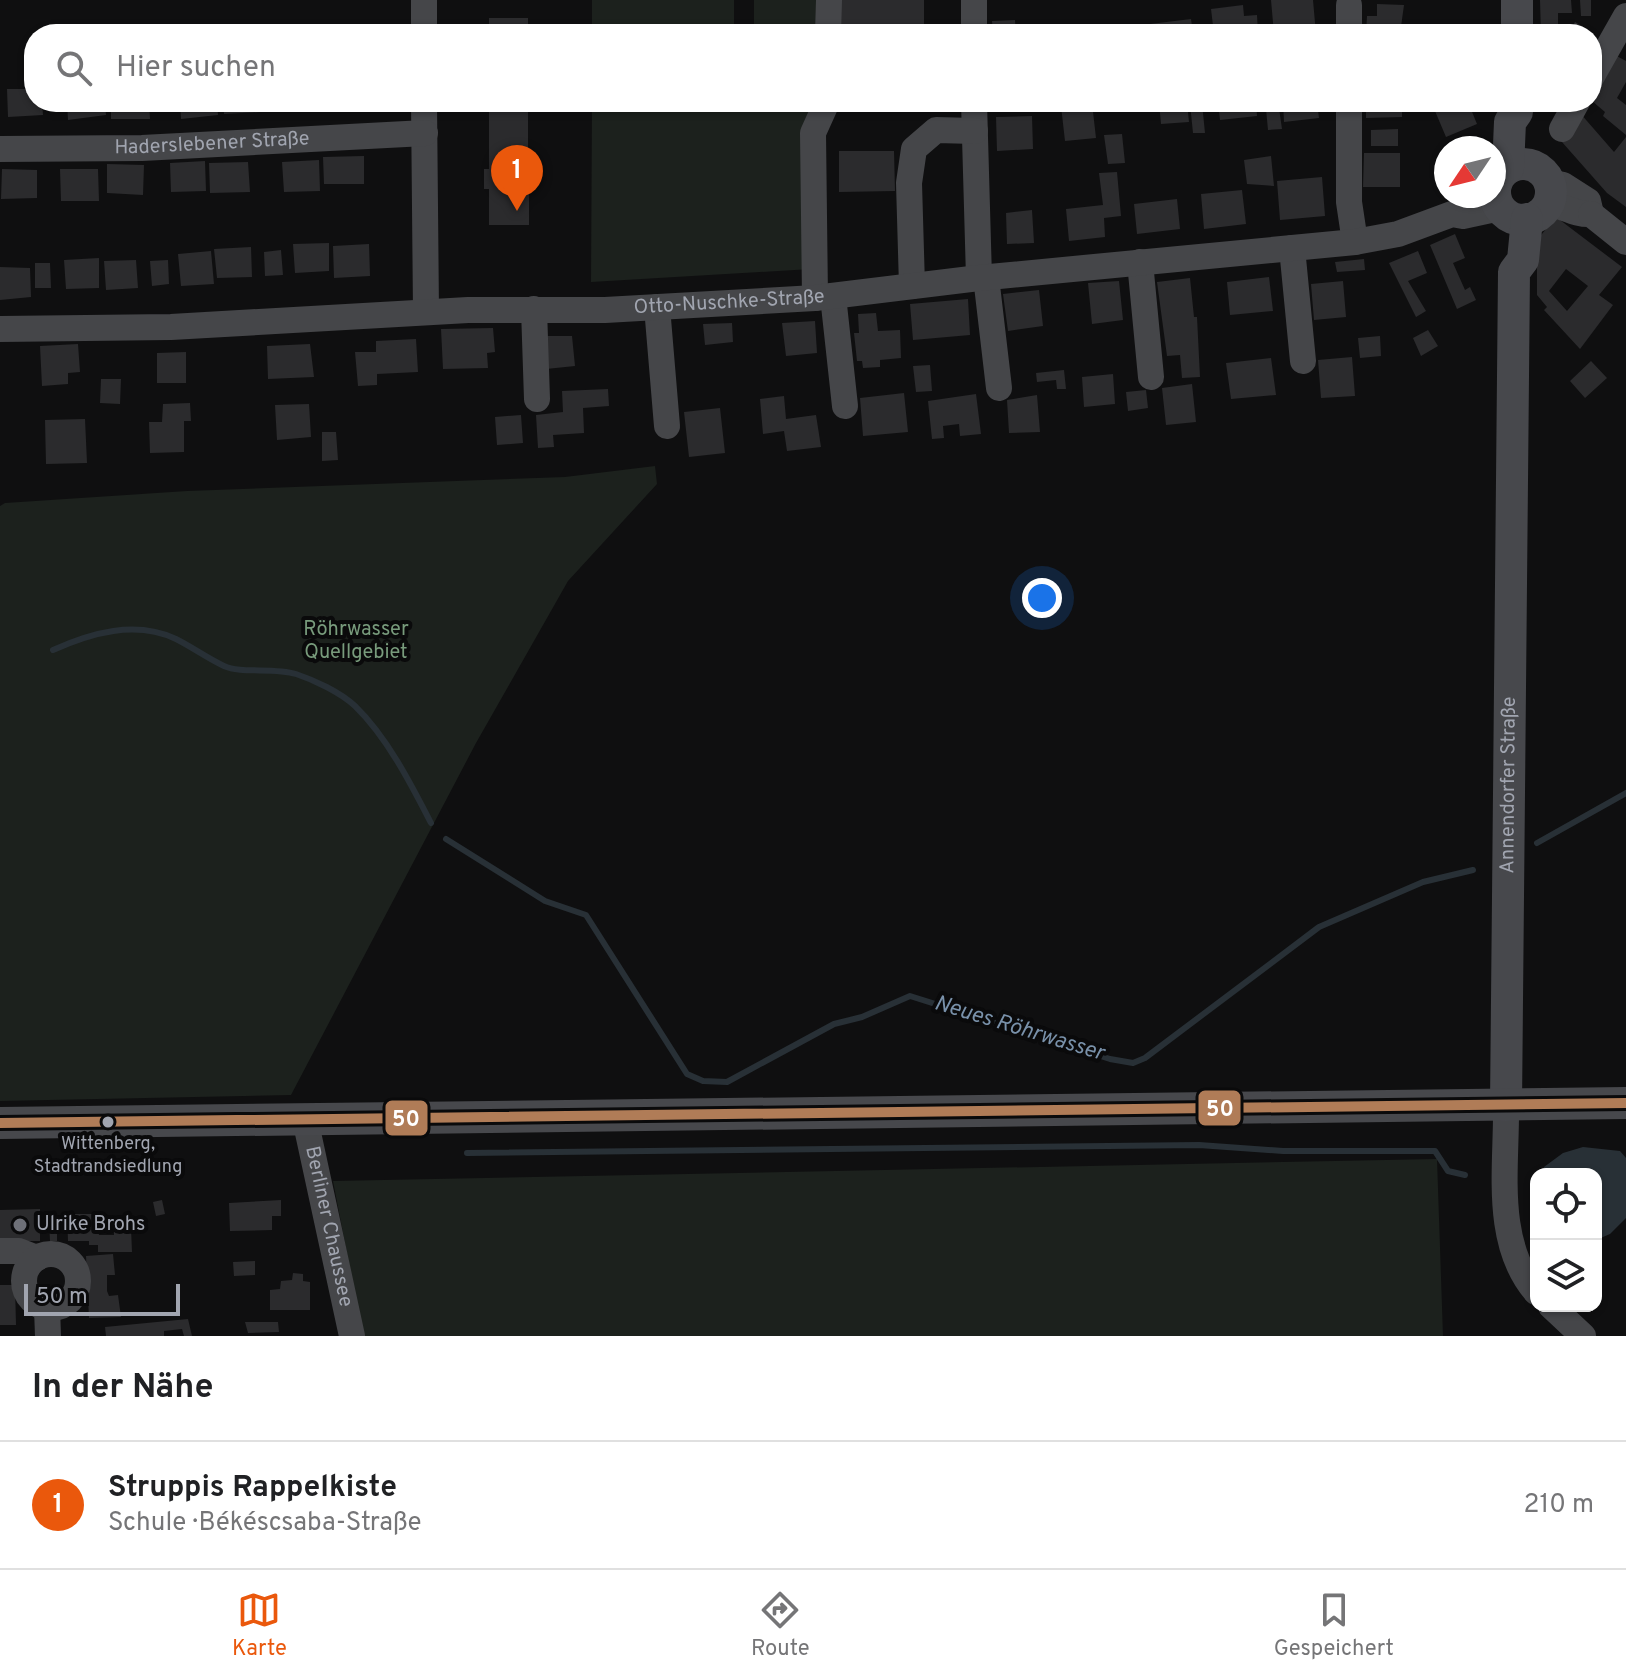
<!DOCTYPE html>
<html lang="de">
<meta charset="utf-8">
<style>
:root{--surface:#fff;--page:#f2f2f2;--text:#202124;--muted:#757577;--line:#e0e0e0;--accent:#ea580c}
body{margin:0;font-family:Overpass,sans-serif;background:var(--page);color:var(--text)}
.controls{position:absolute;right:24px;bottom:24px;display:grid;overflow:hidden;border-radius:16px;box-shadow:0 2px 6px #0004}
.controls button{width:72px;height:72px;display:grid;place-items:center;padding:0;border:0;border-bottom:2px solid var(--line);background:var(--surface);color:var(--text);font:40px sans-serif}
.compass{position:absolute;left:1434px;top:136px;width:72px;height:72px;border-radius:50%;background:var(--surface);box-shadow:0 2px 6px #0004;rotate:235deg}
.scale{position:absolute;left:24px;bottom:20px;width:156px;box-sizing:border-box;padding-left:8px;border:4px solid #a1a5b0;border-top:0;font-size:22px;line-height:28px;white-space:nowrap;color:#a1a5b0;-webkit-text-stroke:6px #0a0a0b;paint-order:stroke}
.you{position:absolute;left:1042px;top:598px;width:28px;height:28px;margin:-20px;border:6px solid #fff;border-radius:50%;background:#1a73e8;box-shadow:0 0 0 12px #1a73e833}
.badge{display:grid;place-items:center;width:52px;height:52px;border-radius:50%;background:var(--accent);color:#fff;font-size:26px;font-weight:700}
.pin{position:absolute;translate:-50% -66px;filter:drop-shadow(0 2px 4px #0008)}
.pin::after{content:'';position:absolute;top:42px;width:28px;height:24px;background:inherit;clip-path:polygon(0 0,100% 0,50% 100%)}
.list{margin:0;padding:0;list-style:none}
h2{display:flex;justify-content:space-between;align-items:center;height:104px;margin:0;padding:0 32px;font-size:34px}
h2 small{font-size:26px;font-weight:400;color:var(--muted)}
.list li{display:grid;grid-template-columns:52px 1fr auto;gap:24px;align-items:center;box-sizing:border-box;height:128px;padding:0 32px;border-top:2px solid var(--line)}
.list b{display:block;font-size:30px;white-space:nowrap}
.list p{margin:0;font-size:26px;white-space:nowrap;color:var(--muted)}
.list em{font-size:26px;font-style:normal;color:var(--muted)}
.icon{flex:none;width:44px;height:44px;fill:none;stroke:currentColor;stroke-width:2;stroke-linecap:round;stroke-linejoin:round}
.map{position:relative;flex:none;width:1626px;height:1336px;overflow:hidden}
.search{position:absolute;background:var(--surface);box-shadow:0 2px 6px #0004;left:24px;right:24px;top:24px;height:88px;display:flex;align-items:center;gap:20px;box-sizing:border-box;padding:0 28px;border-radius:32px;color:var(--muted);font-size:30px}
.sheet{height:232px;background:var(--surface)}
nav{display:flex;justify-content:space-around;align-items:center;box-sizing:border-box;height:112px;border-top:2px solid var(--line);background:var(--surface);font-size:22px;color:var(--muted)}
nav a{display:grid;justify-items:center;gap:4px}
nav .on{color:var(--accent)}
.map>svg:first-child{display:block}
.green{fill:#1c211d}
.water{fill:#283036}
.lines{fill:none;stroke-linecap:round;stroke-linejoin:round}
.stream{stroke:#283036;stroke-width:6}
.building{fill:#2b2b2d;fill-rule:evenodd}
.minor{stroke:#454649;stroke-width:26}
.major{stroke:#47484c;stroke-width:32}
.bus-1-casing{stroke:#0a0a0b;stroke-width:16}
.bus-1{stroke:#b07c57;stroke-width:10}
.bus-dot{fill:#a1a5b0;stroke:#0a0a0b;stroke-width:3}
.poi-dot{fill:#6e7078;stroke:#0a0a0b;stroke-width:3}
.labels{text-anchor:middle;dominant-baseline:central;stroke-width:8;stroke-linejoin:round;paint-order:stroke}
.bus-label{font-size:18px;fill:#a1a5b0;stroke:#0a0a0b}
.street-label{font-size:20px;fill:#a1a5b0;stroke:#0a0a0b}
.park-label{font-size:20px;fill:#789b7c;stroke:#0a0a0b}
.poi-label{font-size:20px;fill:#a1a5b0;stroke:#0a0a0b;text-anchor:start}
.water-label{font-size:22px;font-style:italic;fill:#7991aa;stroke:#0a0a0b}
.line-badge{stroke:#0a0a0b;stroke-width:3}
.badge-label{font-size:22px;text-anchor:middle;font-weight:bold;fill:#fff}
</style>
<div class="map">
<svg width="1626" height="1336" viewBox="0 0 1626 1336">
<rect width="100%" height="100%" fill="#0f0f10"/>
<path class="green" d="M592 0H734V34H592Z
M754 0H823V34H754Z
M592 102H733V107L809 108 811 269 591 282Z
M655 466 657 484 568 581 476 743 291 1095 0 1101V506L5 503 187 491 565 477Z
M1437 1159 1443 1336H363L333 1181Z"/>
<path class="water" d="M1583 1147 1620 1151 1626 1158V1218L1610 1234 1596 1240V1174H1542L1544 1167 1563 1153Z"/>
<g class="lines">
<path class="stream" d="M53 650C91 633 135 620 176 639 192 647 207 658 224 666 241 674 274 667 296 674 314 680 340 692 355 706 387 737 411 784 431 823
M446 839 545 901 586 915 687 1074 703 1081 727 1082 834 1024 862 1017 910 996 1110 1059 1133 1063 1145 1058 1319 927 1423 882 1473 870
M1537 843 1626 793
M467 1153 1199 1145 1283 1151H1435L1448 1171 1465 1175"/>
</g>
<path class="building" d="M837 0H924V34H837Z
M1271 0H1313L1316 34H1274Z
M1540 0H1571L1572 13H1558V34H1541Z
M1580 0H1591V16H1581Z
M1377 4 1404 5 1400 34H1366L1367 16H1377Z
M1243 5 1244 16 1257 15 1258 34H1214L1211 9Z
M489 18H528V34H489Z
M1191 19 1193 34H1151L1150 24Z
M1015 20 1016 34H993L992 21Z
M1575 22 1587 29 1584 34H1569Z
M1611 53 1626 61V82L1617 98 1626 105V135L1603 116 1605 112 1592 101V88Z
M7 89H34V102H42L43 115 8 117Z
M67 102H105L106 115 68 120Z
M111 102H149L150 119H111Z
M180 102H217L218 115 181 119Z
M223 102H261V112L224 114Z
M288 102H326V108L289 111Z
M330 102H368V109L330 112Z
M489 102H528V170H520L519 188H529V225H489V189H484V169H489Z
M837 102H924V107H837Z
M1159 102H1187L1189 122 1161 124Z
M1218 102H1256L1257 116 1220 120Z
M1283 102H1317L1319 118 1284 122Z
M1366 102H1402V117L1366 118Z
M1459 102H1468L1477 124 1446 137 1435 111Z
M1092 103 1096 138 1065 141 1061 106Z
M1202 103 1205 133H1193L1190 104Z
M1279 108 1282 129 1268 130 1266 109Z
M1580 113 1614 152 1626 137V207L1607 193 1562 142Z
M1032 116 1033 149 997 151 996 117Z
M1398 129V146H1371V130Z
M1122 134 1125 163 1108 164 1104 135Z
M839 151H894L895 191 839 192Z
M1364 153H1400V187H1363Z
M364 156V184H324L323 157Z
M1271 156 1274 186 1247 184 1244 160Z
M319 160 320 191 284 192 282 162Z
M205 161 206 191 171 192 170 163Z
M248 162 250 192 210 193 209 163Z
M107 164 144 165 143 195 107 193Z
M2 169 37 170V198L1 199Z
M60 169H98L99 201H61Z
M1117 172 1121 216 1104 218 1105 237 1069 241 1066 209 1103 205 1099 173Z
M1322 177 1325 216 1280 220 1277 181Z
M1242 190 1246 224 1204 229 1201 194Z
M1177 199 1180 229 1137 234 1134 204Z
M1032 210 1034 243 1007 244 1006 213Z
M1556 217 1622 267 1599 295 1613 305 1580 349 1544 310 1547 307 1537 295V240ZM1566 269 1588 286 1567 311 1549 291Z
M1455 234 1465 258 1453 263 1465 290 1470 287 1476 300 1457 309 1430 245Z
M329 243V271L295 273 293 244Z
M369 244 370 276 334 278 333 246Z
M251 247 252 277 217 278 214 249Z
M281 250 283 275 265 276 264 252Z
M211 251 214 284 181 286 178 254Z
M1418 251 1427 273 1408 281 1426 311 1416 317 1389 263Z
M99 258V288L66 289 64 260Z
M1364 259 1365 270 1337 272 1335 262Z
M136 260 138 288 106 290 104 261Z
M168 260 169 284 152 286 150 261Z
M35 263H50L51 288H35Z
M0 267 30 268 31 297 0 300Z
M1269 277 1273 311 1230 315 1227 282Z
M1190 278 1194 317H1197L1200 377 1182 378 1180 355 1167 356 1157 282Z
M1119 281 1123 320 1092 324 1088 283Z
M1343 281 1346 317 1314 320 1311 284Z
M1039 290 1043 326 1008 331 1003 294Z
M968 299 970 335 913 340 910 304Z
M876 313 878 331 900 330 901 358 880 360V367L863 368 862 361H857L854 333H859L858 314Z
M815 321 817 353 786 356 782 323Z
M732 323 733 342 705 345 703 324Z
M493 328 495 352 487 353 488 368 443 369 441 329Z
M1428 330 1438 346 1421 356 1413 338Z
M545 336H572L575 366 546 369Z
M1380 336 1381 356 1360 358 1358 338Z
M416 339 418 372 377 374V385L358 386 355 352H376V341Z
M78 344 80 372 68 373V384L42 386 40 346Z
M310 344 314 377 268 379 267 346Z
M186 352V383H157V353Z
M1352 357 1355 396 1321 398 1318 360Z
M1271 358 1276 395 1231 399 1226 363Z
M1591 361 1607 378 1585 398 1570 381Z
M930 365 932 391 916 392 913 366Z
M1064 370 1066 389H1057L1056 380 1037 382 1036 373Z
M1113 374 1115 404 1084 407 1082 377Z
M101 379H121L120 404 100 403Z
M1192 384 1196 422 1166 425 1162 388Z
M608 389 609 406 583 408 584 433 553 435 554 447 538 448 536 415 563 412 562 391Z
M1146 390 1148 408 1128 411 1126 392Z
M904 393 908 432 863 436 860 398Z
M976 394 981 434 960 436 959 424 943 426 944 438 932 439 928 401Z
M1037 395 1040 432 1009 433 1007 400Z
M784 396 786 419 816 415 821 447 787 451 784 431 763 434 760 399Z
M190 403 191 421H184V452L150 453 149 422H162L163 404Z
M309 404 311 437 277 440 275 405Z
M720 408 725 453 689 457 684 412Z
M521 415 523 443 497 445 495 417Z
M85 419 87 463 46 464 45 420Z
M322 432H336L338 460 322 461Z
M162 1200 165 1214 156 1216 153 1202Z
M281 1200V1216H272V1230L230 1231 229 1203Z
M40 1209V1241H0V1210Z
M67 1214H97L99 1235H114V1229L131 1228 132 1252H98V1245H89V1241H68Z
M57 1219V1241H50L49 1220Z
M113 1254 115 1275H107V1291L109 1296 118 1295 121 1317 89 1318 86 1256Z
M255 1261V1275L234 1276 233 1262Z
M293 1273 303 1274V1281L310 1282V1310H270V1290L280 1289 281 1281 292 1280Z
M0 1285H15L16 1325H0Z
M188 1319 192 1336H184L182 1329 164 1331V1336H106L105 1327Z
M245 1322H278L279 1332 248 1333Z"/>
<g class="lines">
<g class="minor">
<path d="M424 0V34"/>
<path d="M828 34 829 0"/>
<path d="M974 34V0"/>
<path d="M1349 34V5"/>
<path d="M1592 76 1626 16"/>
<path d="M424 102 426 312"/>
<path d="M974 102 979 278"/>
<path d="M1349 102V202L1355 242"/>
<path d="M1562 129 1577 102"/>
<path id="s1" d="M0 149 142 148 425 133"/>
<path d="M1494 182 1497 181"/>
<path d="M1549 182 1563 185 1588 201 1591 214"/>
<path d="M1548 203C1563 206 1576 215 1591 214"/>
<path d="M1591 214 1626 242"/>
<path d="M1292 248 1303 361"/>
<path d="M1140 262 1151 377"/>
<path d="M986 277 999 388"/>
<path d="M912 286 909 183 914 149 936 130 975 131"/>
<path d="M833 296 845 406"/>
<path d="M815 298 813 133 827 102"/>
<path d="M657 307 667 426"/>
<path d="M534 309 537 399"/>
<path id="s2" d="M0 329 171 327 468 310H605L815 298 979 278 1355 242 1398 234 1452 214 1463 216 1500 208"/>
<path d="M1506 1105C1507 1166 1493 1242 1536 1292"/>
<path id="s3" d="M305 1119 352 1336"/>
<path d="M0 1251H19L37 1258"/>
<circle cx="51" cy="1281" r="27"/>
<path d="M1551 1306 1583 1336"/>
<path d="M47 1308 48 1336"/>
</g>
<g class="major">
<path d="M1517 0V34"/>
<circle cx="1523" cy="192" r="28"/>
<path d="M1508 168 1510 122 1517 112V102"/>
<path id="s4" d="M1506 1105 1514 272 1523 260 1527 219"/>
<path d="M0 1123 1626 1103"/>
</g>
<g class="bus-1-casing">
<path id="bus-1" d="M0 1123 1626 1103"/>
</g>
<use href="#bus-1" class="bus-1"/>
</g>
<circle class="bus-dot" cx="108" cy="1122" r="7"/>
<circle class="poi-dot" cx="20" cy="1225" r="8"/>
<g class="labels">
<g class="bus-label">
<text x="108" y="1144">Wittenberg,<tspan x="108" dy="23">Stadtrandsiedlung</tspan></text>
</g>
<g class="street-label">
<text stroke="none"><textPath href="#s1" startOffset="212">Haderslebener Straße</textPath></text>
<text stroke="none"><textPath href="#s2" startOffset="730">Otto-Nuschke-Straße</textPath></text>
<text stroke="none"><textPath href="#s4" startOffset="320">Annendorfer Straße</textPath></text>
<text stroke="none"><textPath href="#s3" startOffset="110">Berliner Chaussee</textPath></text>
</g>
<g class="park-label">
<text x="356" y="630">Röhrwasser<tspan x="356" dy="23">Quellgebiet</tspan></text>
</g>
<g class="poi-label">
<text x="36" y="1225">Ulrike Brohs</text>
</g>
<g class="water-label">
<text transform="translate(1019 1029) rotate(17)">Neues Röhrwasser</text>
</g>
</g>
<g class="line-badge">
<rect x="1197" y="1089" width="45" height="38" rx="8" fill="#b07c57"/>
<rect x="384" y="1099" width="45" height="38" rx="8" fill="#b07c57"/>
</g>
<g class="badge-label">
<text x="1220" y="1116">50</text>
<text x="406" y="1126">50</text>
</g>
</svg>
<div class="controls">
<button><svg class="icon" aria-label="locate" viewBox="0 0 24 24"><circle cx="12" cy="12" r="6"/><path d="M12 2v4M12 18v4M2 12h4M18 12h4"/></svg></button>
<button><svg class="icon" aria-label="layers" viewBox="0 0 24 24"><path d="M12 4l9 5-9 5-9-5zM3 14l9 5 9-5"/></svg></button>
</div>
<svg class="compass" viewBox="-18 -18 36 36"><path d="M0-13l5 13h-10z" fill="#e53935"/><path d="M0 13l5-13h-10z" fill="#757577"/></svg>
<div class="scale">50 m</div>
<div class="you"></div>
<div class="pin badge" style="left:517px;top:211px">1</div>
<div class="search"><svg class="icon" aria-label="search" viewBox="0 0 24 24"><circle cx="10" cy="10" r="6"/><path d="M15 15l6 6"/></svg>Hier suchen</div>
</div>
<section class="sheet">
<h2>In der Nähe<small></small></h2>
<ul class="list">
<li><span class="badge">1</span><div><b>Struppis Rappelkiste</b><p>Schule · Békéscsaba-Straße</p></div><em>210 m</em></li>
</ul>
</section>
<nav>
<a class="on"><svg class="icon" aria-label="map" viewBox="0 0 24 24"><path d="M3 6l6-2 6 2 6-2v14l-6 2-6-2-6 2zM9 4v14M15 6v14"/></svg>Karte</a>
<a><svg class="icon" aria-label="directions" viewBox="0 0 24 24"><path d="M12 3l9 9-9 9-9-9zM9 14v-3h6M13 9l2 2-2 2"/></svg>Route</a>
<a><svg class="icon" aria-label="saved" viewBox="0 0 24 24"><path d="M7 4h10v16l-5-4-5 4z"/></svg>Gespeichert</a>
</nav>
